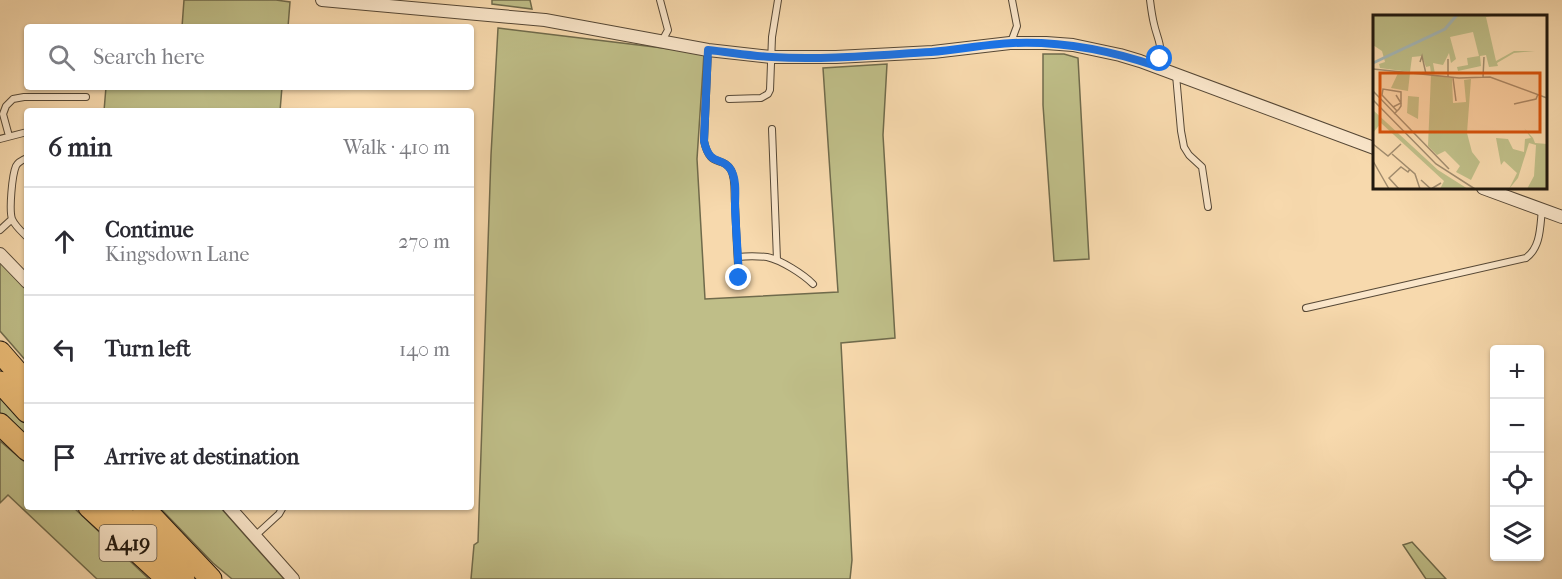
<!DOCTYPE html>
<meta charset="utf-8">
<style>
:root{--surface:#fff;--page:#f7f7f7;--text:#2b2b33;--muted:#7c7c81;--line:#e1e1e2}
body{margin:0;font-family:"IM FELL French Canon",serif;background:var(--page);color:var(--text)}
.controls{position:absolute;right:18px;bottom:18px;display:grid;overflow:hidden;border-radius:6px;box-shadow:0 2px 4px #0004}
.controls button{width:54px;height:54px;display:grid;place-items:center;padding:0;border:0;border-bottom:2px solid var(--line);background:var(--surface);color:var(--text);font:30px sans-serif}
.stop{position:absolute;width:18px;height:18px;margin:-14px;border:4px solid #1a73e8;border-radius:50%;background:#fff}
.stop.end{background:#1a73e8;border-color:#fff;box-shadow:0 2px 6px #0008}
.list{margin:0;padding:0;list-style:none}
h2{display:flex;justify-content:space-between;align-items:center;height:78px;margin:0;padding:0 24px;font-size:26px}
h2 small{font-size:20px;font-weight:400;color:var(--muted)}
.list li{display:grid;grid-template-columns:39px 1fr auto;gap:18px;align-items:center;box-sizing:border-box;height:108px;padding:0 24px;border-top:2px solid var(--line)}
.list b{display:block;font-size:22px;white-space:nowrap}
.list p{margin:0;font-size:20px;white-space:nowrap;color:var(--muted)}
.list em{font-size:20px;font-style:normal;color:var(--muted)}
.icon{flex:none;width:33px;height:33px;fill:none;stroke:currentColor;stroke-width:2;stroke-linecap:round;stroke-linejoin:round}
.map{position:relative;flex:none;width:1562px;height:579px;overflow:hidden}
.search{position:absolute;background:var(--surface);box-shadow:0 2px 4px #0004;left:24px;top:24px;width:450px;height:66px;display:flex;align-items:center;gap:15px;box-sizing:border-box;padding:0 21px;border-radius:6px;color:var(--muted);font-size:22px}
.panel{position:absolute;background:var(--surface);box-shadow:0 2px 4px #0004;left:24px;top:108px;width:450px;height:402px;border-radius:6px}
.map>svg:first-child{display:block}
.green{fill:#bfbe88;stroke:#706b4c;stroke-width:1.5}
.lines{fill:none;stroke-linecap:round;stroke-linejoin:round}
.service-casing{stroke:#564836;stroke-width:8}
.minor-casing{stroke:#564836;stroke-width:14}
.trunk-casing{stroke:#20180f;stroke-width:23}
.service{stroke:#fae6ca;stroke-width:6}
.minor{stroke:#fae6ca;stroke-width:12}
.trunk{stroke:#ecbc76;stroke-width:21}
.route{stroke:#1a73e8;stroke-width:8}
.labels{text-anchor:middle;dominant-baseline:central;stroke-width:6;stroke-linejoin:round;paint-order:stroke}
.shield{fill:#fae6ca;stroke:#615647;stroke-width:1.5}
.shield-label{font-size:21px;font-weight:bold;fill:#20180f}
.inset-river{fill:none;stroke:#a4b7b7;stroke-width:3}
.inset-road{fill:none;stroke:#a18c6e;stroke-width:1.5}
.view{fill:#d4520c;fill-opacity:0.15;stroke:#d4520c;stroke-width:3}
.inset-edge{fill:none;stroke:#20180f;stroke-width:3}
</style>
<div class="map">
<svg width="1562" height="579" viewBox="0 0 1562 579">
<rect width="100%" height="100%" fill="#f7d9ad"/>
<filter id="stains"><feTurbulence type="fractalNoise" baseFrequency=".00333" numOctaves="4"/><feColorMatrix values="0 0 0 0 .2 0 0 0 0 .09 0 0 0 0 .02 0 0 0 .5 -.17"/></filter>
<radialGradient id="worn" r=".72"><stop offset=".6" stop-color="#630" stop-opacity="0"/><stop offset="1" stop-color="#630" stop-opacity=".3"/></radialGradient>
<path class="green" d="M184 0H276L290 2 288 27H182Z
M492 0H530L532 9 492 4Z
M498 28 704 53 697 159 705 299 838 292 823 68 887 64 883 135 895 338 841 343 852 560 850 579H471L474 545 478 542 491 155Z
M1043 54H1064L1078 58 1089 259 1054 261 1043 105Z
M106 87H282L280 111H104Z
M0 261 27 291V362L0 331Z
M0 393 27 423V439L0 415Z
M0 441 27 464V507H73L149 579H97L8 495 0 503Z
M159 507H220L284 579H232L213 563Z
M1412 542 1446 579H1426L1403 545Z"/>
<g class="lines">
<g class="service-casing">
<path id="service" d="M660 0 668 30 662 41
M1150 0C1151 8 1152 16 1154 24 1158 42 1165 48 1156 66
M1011 42 1017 26 1012 0
M708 50 704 141C710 169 722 155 731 170 736 179 734 193 735 203 736 228 737 253 739 278
M1176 75 1181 131 1184 147 1189 155 1202 167 1208 207
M729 99 761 98 768 94 770 90 772 37 778 0
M772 129 777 260
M9 136 3 114 6 106 13 99 24 97H86
M0 139 27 132
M27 158C22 160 18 162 16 166 12 175 9 210 12 219 15 226 22 232 27 237
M0 230 12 219
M738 257C747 256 757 256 767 257 781 260 803 274 813 284
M1306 308 1526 258C1541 247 1540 227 1542 209
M255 536 279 514 283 507"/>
</g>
<g class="minor-casing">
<path id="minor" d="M322 0 545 20 708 50 771 57H836L933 52 1010 43H1046L1073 45 1120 55 1140 61 1374 148
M1483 188 1562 217
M0 254 27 282
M229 507 293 579"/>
</g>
<g class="trunk-casing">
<path id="trunk" d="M0 352 27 383
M0 382 27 412
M0 424 27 450
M89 507 167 579
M115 507 184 579
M143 507 211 579"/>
</g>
<use href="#service" class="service"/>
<use href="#minor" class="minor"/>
<use href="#trunk" class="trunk"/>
</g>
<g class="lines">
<path class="route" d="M739 278C738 254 736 231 735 207 735 196 737 180 731 170 722 155 710 168 704 141L708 50C729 52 750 56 772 57 824 60 878 55 931 52 958 50 986 44 1013 43 1062 41 1109 50 1156 66L1160 59"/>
</g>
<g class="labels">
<rect class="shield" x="99.5" y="525" width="57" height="36" rx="4.5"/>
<g class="shield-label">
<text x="128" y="543">A419</text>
</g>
</g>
<g transform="translate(1373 15)">
<rect width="174" height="174" fill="#f7d9ad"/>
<path d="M0 0H125L113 2 123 46 141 36H162L141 38 124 48 125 51 116 52 113 40 107 41 108 51 85 56 84 52 95 50 94 43 106 41 100 17 77 22 83 44 78 48 76 38 70 50 60 48 62 59 58 58 57 51 53 52 49 41 39 42 37 57 7 53 6 49 12 47 9 36 0 30ZM26 56 37 58 35 76 18 73ZM58 60 79 63 80 88 93 87 91 65 98 64 94 118 99 137 107 147 98 165 83 157 87 151 72 136 64 140 55 131ZM35 81 46 82 45 104 34 98ZM0 95 65 155 95 174H67L71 166 8 108 0 118ZM151 113 160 123 162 128 174 129V174H154L161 161 163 130 156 128 145 163 136 174 144 158 131 146 128 150 123 123 135 124 140 134 151 137 152 124 158 123Z" fill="#bfbe88"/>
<path class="inset-river" d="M0 48 72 14 84 0"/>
<path class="inset-road" d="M75 44V62M47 47 49 41 53 59M0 54 86 63 117 62 174 83M110 62 111 42M80 63 83 86M0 76 76 154M0 85 63 149 102 174M141 89 163 84 165 79M20 92 28 88 23 80M21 99 26 94 28 91V77L10 74 9 80 24 96M0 129 15 141 28 129M19 139 42 159 47 174M0 146 16 174M48 165 58 174 68 168M26 174 16 163 28 152 35 157 37 154"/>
<path class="view" d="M7 58H167V117H7Z"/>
<rect width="174" height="174" class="inset-edge"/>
</g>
<rect width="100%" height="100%" filter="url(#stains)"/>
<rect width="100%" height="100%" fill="url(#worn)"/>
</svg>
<div class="controls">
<button>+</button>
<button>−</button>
<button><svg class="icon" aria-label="locate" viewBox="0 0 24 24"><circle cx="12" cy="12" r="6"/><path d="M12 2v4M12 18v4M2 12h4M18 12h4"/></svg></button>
<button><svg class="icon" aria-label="layers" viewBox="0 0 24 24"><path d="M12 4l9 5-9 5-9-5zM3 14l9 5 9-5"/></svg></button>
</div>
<div class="stop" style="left:1160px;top:59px"></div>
<div class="stop end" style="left:739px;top:278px"></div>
<div class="search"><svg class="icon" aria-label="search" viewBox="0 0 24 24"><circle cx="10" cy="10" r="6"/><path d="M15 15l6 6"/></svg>Search here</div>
<section class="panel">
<h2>6 min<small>Walk · 410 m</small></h2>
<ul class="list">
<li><svg class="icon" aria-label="ahead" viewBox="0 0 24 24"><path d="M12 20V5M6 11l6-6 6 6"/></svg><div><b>Continue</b><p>Kingsdown Lane</p></div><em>270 m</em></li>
<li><svg class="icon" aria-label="left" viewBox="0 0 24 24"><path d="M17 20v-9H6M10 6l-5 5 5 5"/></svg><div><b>Turn left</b></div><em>140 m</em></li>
<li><svg class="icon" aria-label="arrive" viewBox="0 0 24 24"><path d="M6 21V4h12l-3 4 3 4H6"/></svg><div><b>Arrive at destination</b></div></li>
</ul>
</section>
</div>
